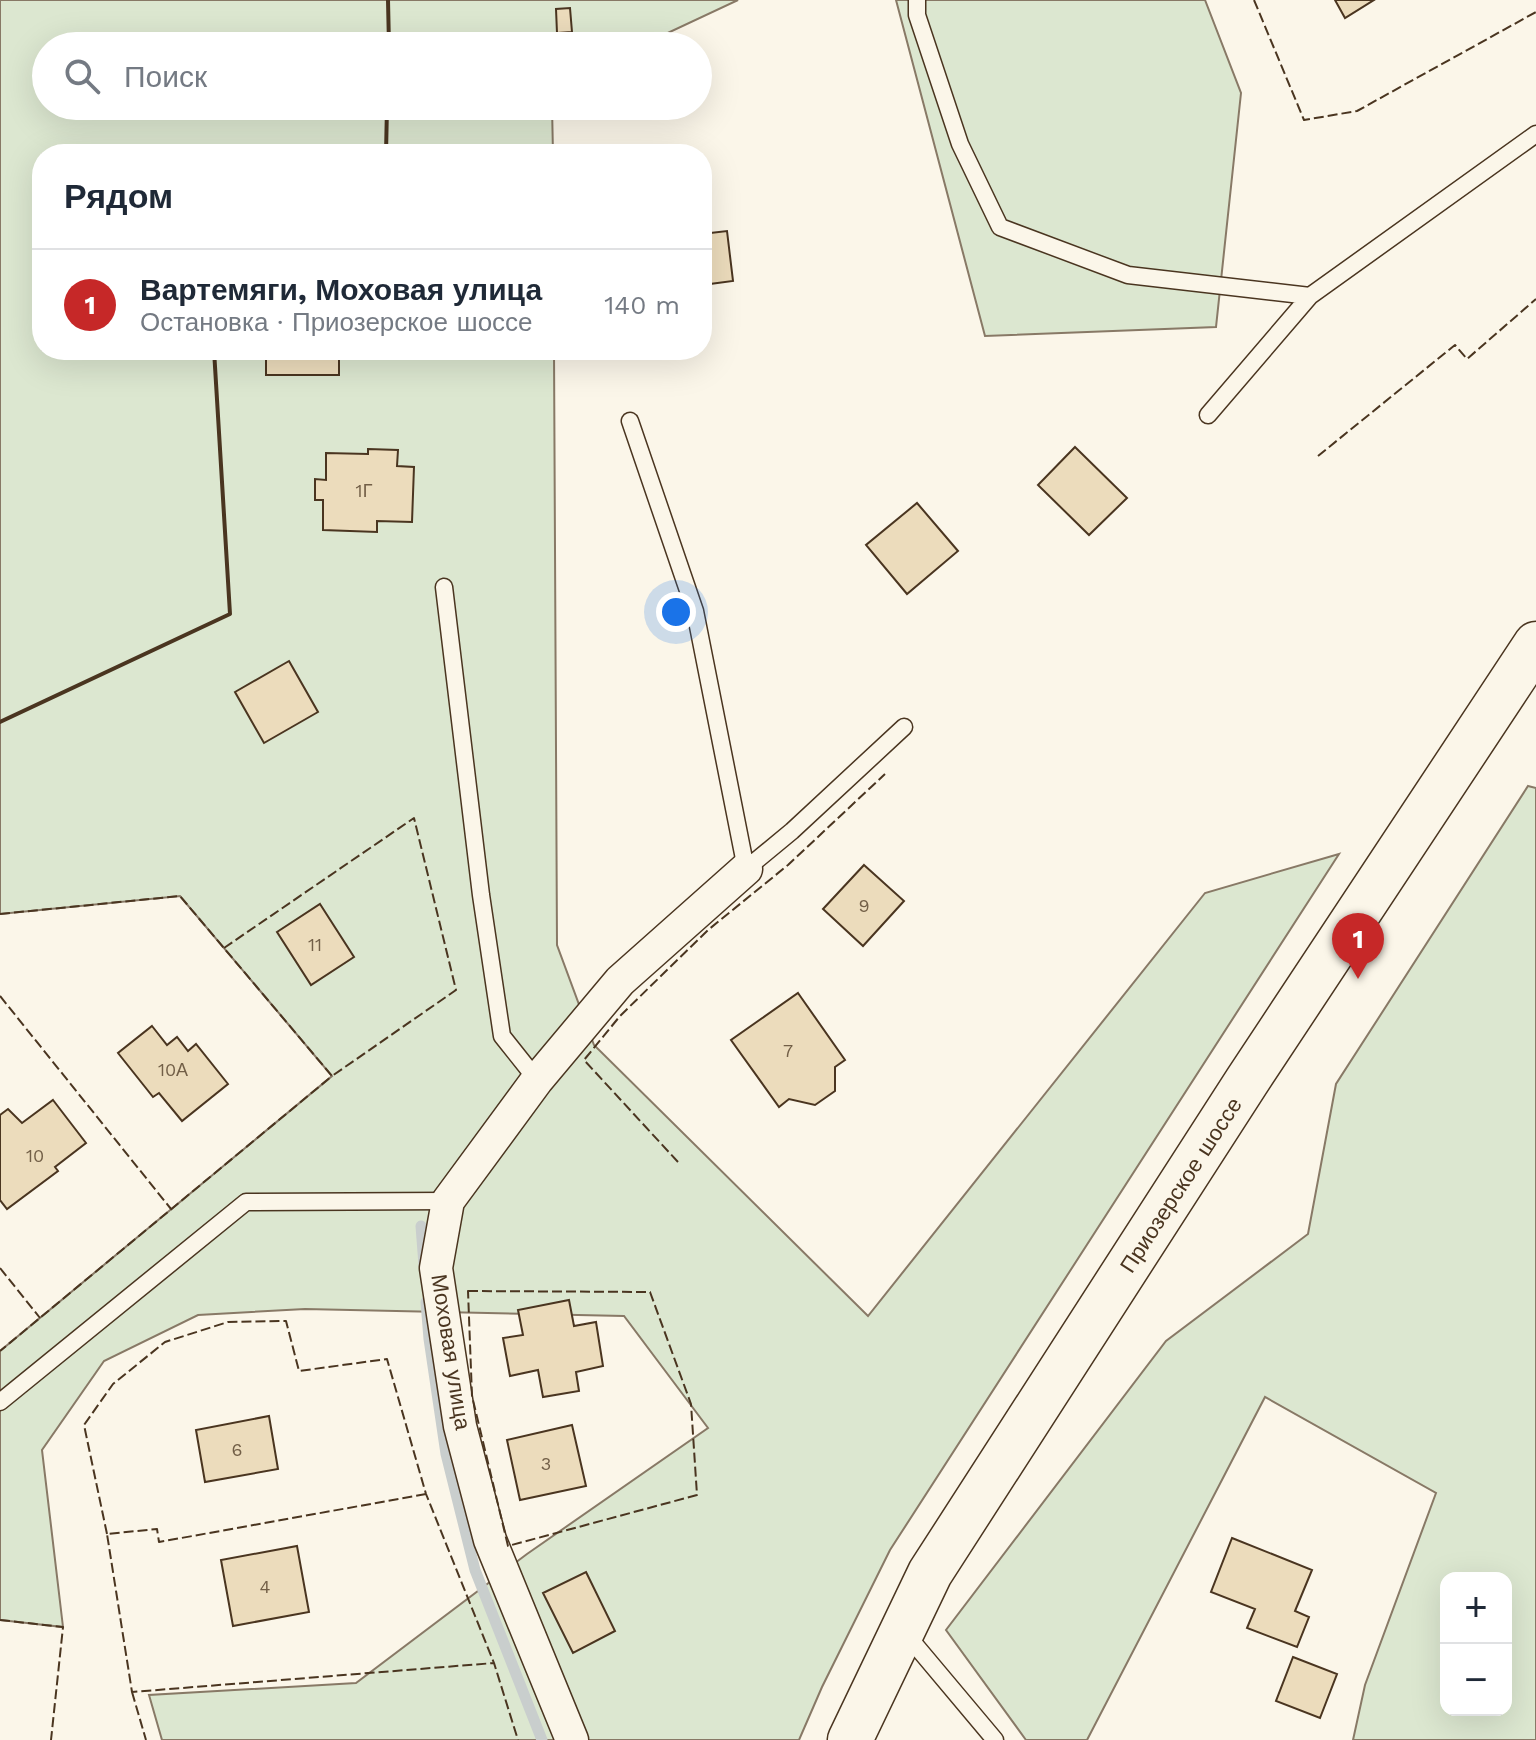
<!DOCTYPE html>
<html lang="ru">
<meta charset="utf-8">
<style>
:root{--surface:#fff;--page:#f2f2f3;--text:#1f2937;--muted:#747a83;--line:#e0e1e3;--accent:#c62828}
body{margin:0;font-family:"Work Sans",sans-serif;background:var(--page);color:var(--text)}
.controls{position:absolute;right:24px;bottom:24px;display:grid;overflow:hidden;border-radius:16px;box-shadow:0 8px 32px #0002}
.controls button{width:72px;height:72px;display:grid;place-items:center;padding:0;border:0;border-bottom:2px solid var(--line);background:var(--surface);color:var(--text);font:40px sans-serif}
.you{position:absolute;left:676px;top:612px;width:28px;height:28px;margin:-20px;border:6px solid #fff;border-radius:50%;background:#1a73e8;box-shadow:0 0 0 12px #1a73e833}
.badge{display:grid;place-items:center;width:52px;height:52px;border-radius:50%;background:var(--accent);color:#fff;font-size:26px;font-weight:700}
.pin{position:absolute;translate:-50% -66px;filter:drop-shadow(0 2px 4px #0008)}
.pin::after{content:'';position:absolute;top:42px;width:28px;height:24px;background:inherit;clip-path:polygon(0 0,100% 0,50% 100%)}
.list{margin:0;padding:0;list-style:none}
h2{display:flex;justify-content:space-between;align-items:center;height:104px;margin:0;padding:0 32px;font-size:34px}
h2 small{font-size:26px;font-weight:400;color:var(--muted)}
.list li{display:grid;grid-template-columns:52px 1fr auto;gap:24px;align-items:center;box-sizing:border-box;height:112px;padding:0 32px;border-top:2px solid var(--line)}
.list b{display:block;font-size:30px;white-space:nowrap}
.list p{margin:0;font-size:26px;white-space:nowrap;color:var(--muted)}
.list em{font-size:26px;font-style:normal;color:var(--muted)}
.icon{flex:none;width:44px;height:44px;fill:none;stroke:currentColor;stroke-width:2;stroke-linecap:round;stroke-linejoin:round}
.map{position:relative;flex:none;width:1536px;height:1740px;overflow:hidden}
.search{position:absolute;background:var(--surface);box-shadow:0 8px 32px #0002;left:32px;top:32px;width:680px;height:88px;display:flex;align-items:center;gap:20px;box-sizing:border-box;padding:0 28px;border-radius:44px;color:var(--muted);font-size:30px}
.panel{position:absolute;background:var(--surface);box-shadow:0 8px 32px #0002;left:32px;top:144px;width:680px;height:216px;border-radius:32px}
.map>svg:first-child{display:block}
.green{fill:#dce7d0;stroke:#887966;stroke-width:2;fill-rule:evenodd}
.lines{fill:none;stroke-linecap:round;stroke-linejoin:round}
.stream{stroke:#c9cecd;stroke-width:11}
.building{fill:#ecdcbc;stroke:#4a3520;stroke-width:2}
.service-casing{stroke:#4a3520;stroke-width:19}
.minor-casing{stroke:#4a3520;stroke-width:35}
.primary-casing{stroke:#4a3520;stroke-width:47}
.service{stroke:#fbf6e9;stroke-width:16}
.minor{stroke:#fbf6e9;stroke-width:32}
.primary{stroke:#fbf6e9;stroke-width:44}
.fence{stroke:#4a3520;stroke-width:2;stroke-dasharray:10 4;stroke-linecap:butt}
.wall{stroke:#4a3520;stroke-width:4}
.labels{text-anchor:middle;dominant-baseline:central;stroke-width:6;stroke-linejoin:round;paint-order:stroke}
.number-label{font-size:18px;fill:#725f47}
.street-label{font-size:22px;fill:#4a3520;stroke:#fbf6e9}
</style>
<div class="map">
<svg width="1536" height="1740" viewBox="0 0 1536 1740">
<rect width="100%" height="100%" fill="#fbf6e9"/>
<path class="green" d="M0 0H738L640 46H46V106H552L553 154H42V350H554L557 945 594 1045 868 1316 1205 893 1339 854 890 1550 822 1687 799 1740H162L149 1695 356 1683 527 1554 708 1428 624 1316 305 1309 198 1315 104 1361 42 1450 63 1627 0 1620V1351L332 1076 180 896 0 914Z
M896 0H1205L1241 93 1216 327 985 336Z
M1528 786 1536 788V1740H1353L1365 1685 1436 1493 1265 1397 1087 1740H1026L946 1630 1166 1341 1308 1234 1336 1084ZM1506 1578V1710H1446V1578Z"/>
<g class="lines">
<path class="stream" d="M421 1226 424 1265
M426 1302 429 1339 446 1454 475 1570 542 1740"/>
</g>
<path class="building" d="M1335 0H1374L1345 18Z
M570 8 572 32 557 33 556 9Z
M727 231 733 281 702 285V234Z
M266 350H339V375H266Z
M1075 447 1127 498 1089 535 1038 485Z
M368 449 398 450 397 466 414 467 412 522 377 521V532L323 530V500H315V479L326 480V453L368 454Z
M917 503 958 551 907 594 866 545Z
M289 661 318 712 264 743 235 692Z
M864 865 904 901 863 946 823 909Z
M320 904 354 957 311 985 277 932Z
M798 993 845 1060 835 1067V1091L815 1105 789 1099 779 1107 731 1040Z
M152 1026 167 1045 177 1037 188 1051 196 1044 228 1084 182 1121 159 1093 153 1097 118 1053Z
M53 1100 86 1143 55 1167 58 1171 7 1209 0 1200V1115L8 1109 22 1123Z
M569 1300 574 1326 596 1322 603 1366 576 1372 579 1391 543 1397 538 1370 510 1376 503 1338 523 1335 518 1310Z
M269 1416 278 1469 205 1482 196 1430Z
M572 1425 586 1486 520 1500 507 1440Z
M1232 1538 1312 1570 1295 1611 1309 1617 1297 1647 1247 1628 1255 1609 1211 1592Z
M297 1546 309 1612 233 1626 221 1560Z
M586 1572 615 1631 573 1653 543 1593Z
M1293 1657 1337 1674 1320 1718 1276 1701Z"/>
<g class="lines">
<g class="service-casing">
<path id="service" d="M917 0V15L960 144 1000 227 1128 275 1310 296
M1208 415 1310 296 1536 134
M630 421 695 611 746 869 792 831 904 727
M444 587 481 895 502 1036 537 1080
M0 1402 246 1202 448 1201
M906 1634 995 1740"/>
</g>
<g class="minor-casing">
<path id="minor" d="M572 1740 490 1540 460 1426 436 1268 448 1201 537 1080 620 981 746 869"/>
</g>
<g class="primary-casing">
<path id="primary" d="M850 1740 930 1573 1247 1081 1536 644"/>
</g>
<use href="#service" class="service"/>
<use href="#minor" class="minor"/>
<use href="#primary" class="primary"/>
<path class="fence" d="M1254 0 1304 120 1357 111 1536 12
M1318 456 1455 345 1467 359 1536 299
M0 914 180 896 332 1076 0 1351
M224 948 414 818 456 990 332 1076
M0 996 171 1209
M678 1162 584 1060 620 1016 708 930 788 865 885 774
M0 1268 40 1318
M468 1291 650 1292 691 1404 697 1495 508 1546 472 1396Z
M426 1494 159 1542 157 1529 107 1534 132 1692 494 1663
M107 1534 84 1425 113 1384 165 1342 228 1322 286 1321 299 1371 387 1359 426 1494 494 1663 518 1740
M0 1620 63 1627 51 1740
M132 1692 146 1740"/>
<path class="wall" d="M388 0 389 46
M386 154 387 106
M0 722 230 614 214 350"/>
</g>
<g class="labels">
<g class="number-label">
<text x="364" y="490">1Г</text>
<text x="864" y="905">9</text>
<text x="315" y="944">11</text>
<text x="788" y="1050">7</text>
<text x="173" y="1069">10А</text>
<text x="35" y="1155">10</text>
<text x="237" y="1449">6</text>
<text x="546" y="1463">3</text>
<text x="265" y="1586">4</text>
</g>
<g class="street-label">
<text transform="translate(1181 1185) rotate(-57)">Приозерское шоссе</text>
<text transform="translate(451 1352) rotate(81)">Моховая улица</text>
</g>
</g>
</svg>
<div class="controls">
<button>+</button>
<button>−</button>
</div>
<div class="you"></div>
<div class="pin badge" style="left:1358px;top:979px">1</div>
<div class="search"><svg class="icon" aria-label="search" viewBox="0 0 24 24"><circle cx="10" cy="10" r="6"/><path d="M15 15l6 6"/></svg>Поиск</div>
<section class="panel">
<h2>Рядом<small></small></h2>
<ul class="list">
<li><span class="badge">1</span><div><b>Вартемяги, Моховая улица</b><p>Остановка · Приозерское шоссе</p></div><em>140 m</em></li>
</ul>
</section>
</div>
